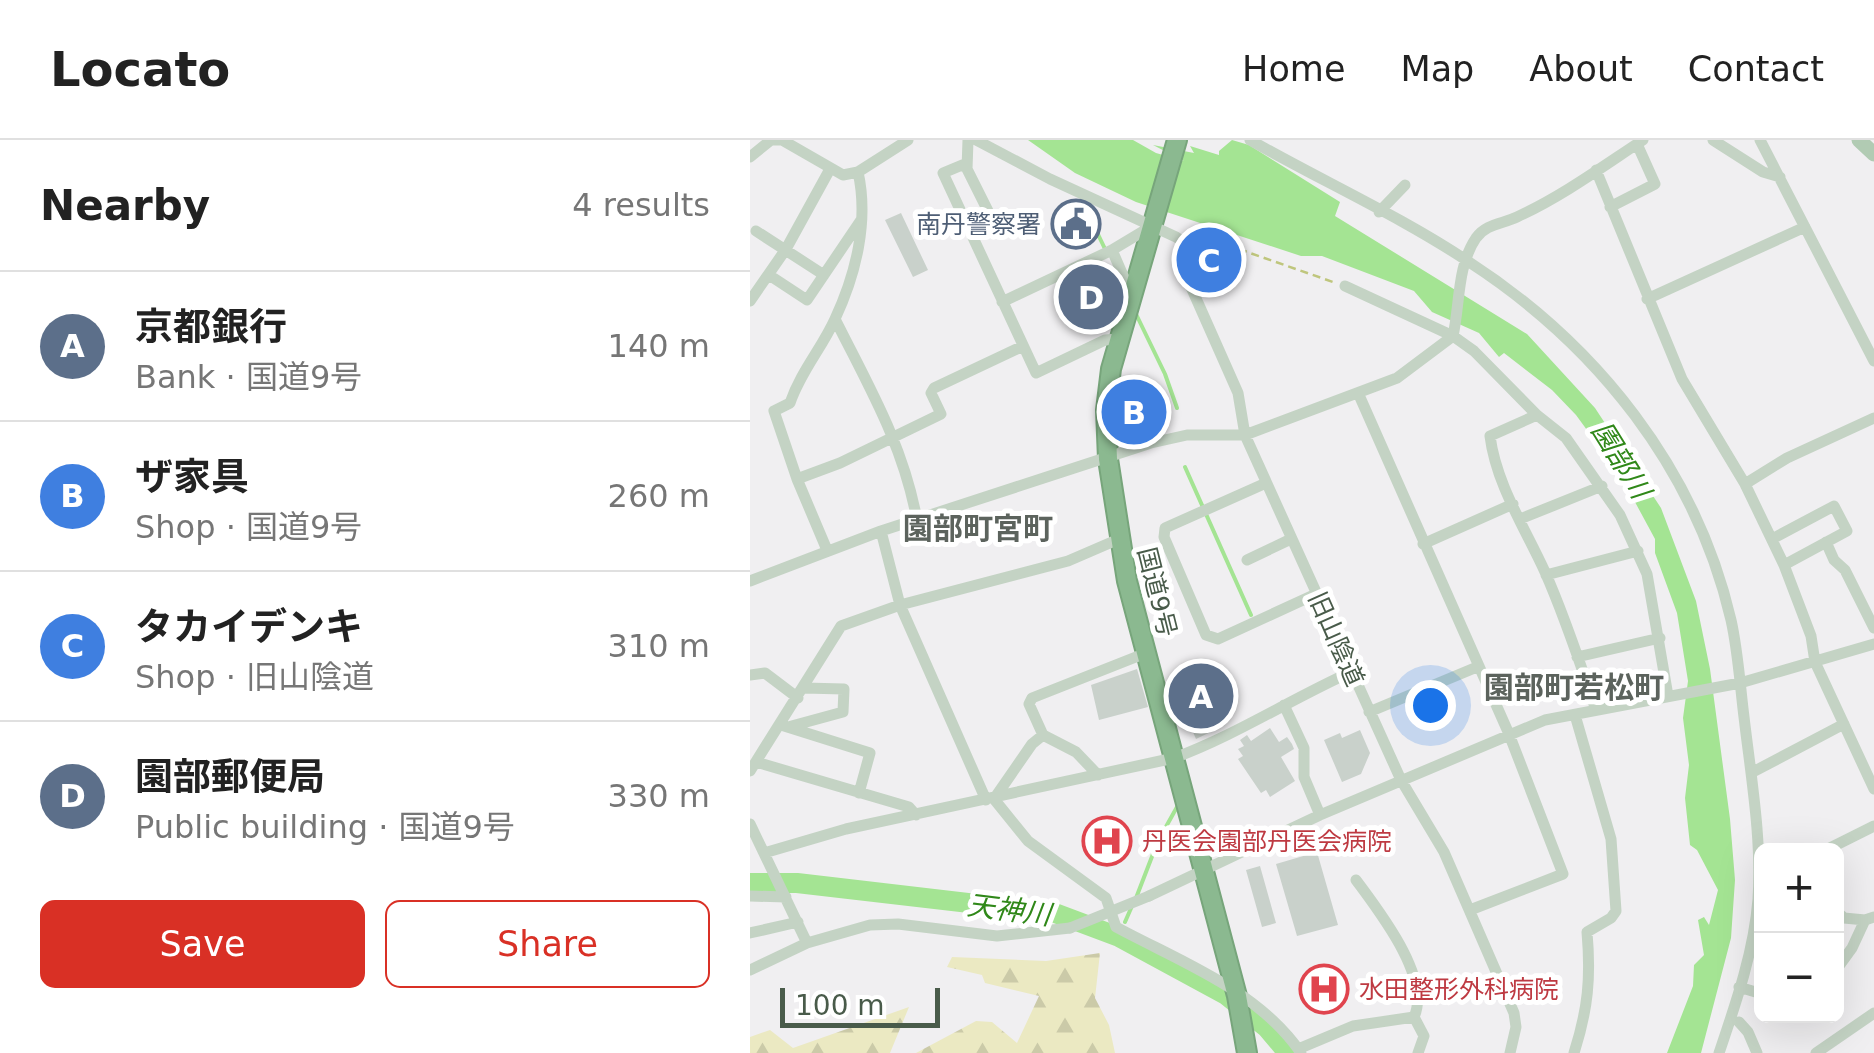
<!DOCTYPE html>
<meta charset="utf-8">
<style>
:root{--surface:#fff;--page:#f2f2f2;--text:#222;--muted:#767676;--line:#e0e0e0;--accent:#d93025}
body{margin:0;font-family:"DejaVu Sans","Noto Sans JP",sans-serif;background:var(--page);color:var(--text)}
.controls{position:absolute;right:30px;bottom:30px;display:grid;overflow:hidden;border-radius:15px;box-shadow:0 10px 40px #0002}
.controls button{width:90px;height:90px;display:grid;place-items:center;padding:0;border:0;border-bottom:2px solid var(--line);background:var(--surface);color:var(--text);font:50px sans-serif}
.scale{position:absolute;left:30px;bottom:25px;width:160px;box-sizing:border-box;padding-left:10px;border:5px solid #495b4a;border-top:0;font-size:28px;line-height:35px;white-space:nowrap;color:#495b4a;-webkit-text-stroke:8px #fff;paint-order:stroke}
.you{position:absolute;left:680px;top:565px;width:35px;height:35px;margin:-25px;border:8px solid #fff;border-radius:50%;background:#1a73e8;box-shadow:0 0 0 15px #1a73e833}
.badge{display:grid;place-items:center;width:65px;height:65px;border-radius:50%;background:var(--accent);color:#fff;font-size:32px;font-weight:700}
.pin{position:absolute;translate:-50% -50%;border:5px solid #fff;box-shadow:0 2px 10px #0006}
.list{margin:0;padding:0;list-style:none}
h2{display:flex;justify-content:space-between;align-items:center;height:130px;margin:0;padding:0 40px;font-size:42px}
h2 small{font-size:32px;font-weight:400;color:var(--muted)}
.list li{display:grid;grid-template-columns:65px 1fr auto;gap:30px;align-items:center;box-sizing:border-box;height:150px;padding:0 40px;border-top:2px solid var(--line)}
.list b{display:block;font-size:38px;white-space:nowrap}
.list p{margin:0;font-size:32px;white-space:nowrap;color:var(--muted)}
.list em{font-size:32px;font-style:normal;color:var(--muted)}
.actions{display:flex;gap:20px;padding:30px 40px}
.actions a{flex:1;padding:22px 0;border:2px solid var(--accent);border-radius:15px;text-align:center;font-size:35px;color:var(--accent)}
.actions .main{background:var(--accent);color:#fff}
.map{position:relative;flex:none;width:1124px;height:913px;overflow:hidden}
header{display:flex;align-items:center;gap:60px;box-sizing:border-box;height:140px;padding:0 50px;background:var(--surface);border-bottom:2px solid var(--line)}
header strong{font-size:48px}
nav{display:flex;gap:55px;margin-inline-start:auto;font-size:35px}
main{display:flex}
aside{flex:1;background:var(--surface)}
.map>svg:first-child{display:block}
.forest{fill:url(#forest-firs)}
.water{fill:#a4e493}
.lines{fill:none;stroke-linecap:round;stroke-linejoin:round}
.stream{stroke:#a4e493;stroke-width:4}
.river{stroke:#a4e493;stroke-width:20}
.building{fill:#c9d1cb}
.highway-casing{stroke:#77a57b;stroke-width:22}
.path{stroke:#bfc67d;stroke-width:2.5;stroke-dasharray:8 5;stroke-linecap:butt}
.minor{stroke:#c4d3c4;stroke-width:11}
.major{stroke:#b1cbb3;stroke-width:15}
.highway{stroke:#8bb990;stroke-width:18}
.minor-bridge{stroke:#c4d3c4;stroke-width:11}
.labels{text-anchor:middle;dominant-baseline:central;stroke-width:10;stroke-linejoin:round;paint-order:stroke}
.service-label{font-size:25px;fill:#4e5e75;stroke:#fff;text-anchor:end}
.street-label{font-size:25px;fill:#495b4a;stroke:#fff}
.health-label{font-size:25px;fill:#be3a42;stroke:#fff;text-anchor:start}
.water-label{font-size:28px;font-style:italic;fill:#308819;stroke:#fff}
.quarter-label{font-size:30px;font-weight:bold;fill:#5c635d;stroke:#fff}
</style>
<header>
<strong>Locato</strong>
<nav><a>Home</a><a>Map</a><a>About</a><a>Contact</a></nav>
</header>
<main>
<aside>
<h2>Nearby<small>4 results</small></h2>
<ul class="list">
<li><span class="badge" style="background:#5c6f8a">A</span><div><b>京都銀行</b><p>Bank · 国道9号</p></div><em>140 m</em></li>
<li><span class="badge" style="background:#3f7fe0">B</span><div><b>ザ家具</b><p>Shop · 国道9号</p></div><em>260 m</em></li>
<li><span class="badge" style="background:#3f7fe0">C</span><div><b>タカイデンキ</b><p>Shop · 旧山陰道</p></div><em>310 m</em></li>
<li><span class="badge" style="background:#5c6f8a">D</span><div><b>園部郵便局</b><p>Public building · 国道9号</p></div><em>330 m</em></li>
</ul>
<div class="actions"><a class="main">Save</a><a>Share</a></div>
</aside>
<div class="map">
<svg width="1124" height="913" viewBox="0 0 1124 913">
<defs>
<pattern id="forest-firs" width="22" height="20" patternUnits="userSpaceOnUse" patternTransform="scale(2.5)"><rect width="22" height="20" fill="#ebe9c2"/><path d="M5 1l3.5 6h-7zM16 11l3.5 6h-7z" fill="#cbcaa8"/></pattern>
</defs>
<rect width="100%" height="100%" fill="#f0eff1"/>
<path class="forest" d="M350 813 345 858 359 885 365 913H166L226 881 242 882 267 903 289 856 235 843 232 835 197 827 202 817 296 821Z
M159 867 140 913H0V897L20 890 43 908Z"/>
<path class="water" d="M278 0H383L406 13 434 21 403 5 444 13 440 6 469 15V11L482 0 499 5 590 62 585 76 777 194 845 268 911 368 946 461 960 529 980 679 985 740 981 798 951 913H917L943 846 944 825 954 815 948 780 954 777 959 785 968 750 947 710 940 705 935 658 939 625 933 578 938 541 927 473 905 413V399L872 338 826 275 802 250 754 213 749 217 729 193 682 172 664 151 572 116H551L386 62 325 33Z"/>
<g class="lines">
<path class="stream" d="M332 61 356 111
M385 172 415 234 427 268
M435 327 501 475
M386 758 408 701 427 667
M375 782 382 766
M369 797V796"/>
<path class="river" d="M0 743H47L305 773 369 797 476 855 517 888 538 913"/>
</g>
<path class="building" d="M151 73 178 130 163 137 135 80Z
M357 123 365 140 352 178 333 189 312 144Z
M387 529 398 567 349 580 341 545Z
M461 554 475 585 446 599 432 567Z
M520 588 529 602 537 597 542 604 544 609 531 617 545 641 520 657 516 650 511 653 488 619 493 616 488 609 494 606 490 600 497 595 501 601Z
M610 590 620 613 611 634 592 642 574 600 590 593 592 598Z
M567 712 588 785 547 796 526 724Z
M510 726 526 783 512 787 496 730Z"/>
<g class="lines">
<g class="highway-casing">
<path id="highway" d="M427 0 361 229 356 270 358 319 377 441 487 856 497 913"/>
</g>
<path class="path" d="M440 92 583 142"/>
<path class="minor" d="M24 0H32L93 35 108 32 158 0
M226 0 300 39 426 97C445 108 445 119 437 138L488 253 495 295 651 640 694 712 764 873 766 887 760 913
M500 0C572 41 650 76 719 122 847 205 946 329 981 480 988 511 990 545 994 577 1001 637 1012 699 1008 759 1004 811 986 863 969 913
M963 0 1013 32 1030 37
M1010 0 1124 221
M0 17 21 0
M217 23 193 33 286 233 355 200 368 199
M846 30 932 239 995 344 1034 425 1061 496 1065 522 1124 649
M860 67 905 44 887 4
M629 72 655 45
M217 85 239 73 217 29 218 0
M6 91 74 135
M362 110 381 154
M19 135 57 160 111 80
M595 146 703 196 724 211 787 275 816 298 870 375 897 434 918 556
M897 159 1055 87
M0 161 36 109 80 29
M252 162 362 110 402 86
M85 179C119 247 153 304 167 380
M609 255 759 594 813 734 720 770
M787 275 740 296C746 344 775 388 795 432 815 477 830 523 846 570
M47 339 90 323 191 274 181 253 184 248 273 206
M516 343 415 388 414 397 456 495 468 499 566 454
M995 344 1037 318 1124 278
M770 379 852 346
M131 391 150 465 236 660
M1022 399 1084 366 1097 391 1034 425
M1076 402 1084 420 1095 430 1124 488
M673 404 763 364
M77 410 47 339 24 271 40 263C51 231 72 208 85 179 106 134 119 81 108 32
M497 420 541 399
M796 435 888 411
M0 441 131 391 401 303 437 295H495L647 238 703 196C710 164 707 126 726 98 736 84 752 84 767 77 811 57 852 27 893 0
M827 517 910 498
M0 535 15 533 48 558
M534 565 554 608V637L570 675
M619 572 727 527
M31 585 120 613 109 653
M38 587 93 572 94 549 54 548
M293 595 282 604 244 659 278 701 356 758 366 787C431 822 508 850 551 913
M6 622 159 667 166 675
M0 631 91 486 150 465 318 421 369 399
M1001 633 1094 584
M348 635 326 612 293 595 279 564 282 558 396 513
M0 684 57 803
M1076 710 1124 686
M14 713 96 689 424 618C486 595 541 559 601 532
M606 740C628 770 682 838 664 877
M0 756 36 757
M399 756 570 675 795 580 990 543 1124 504
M1086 771 1094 778 1115 780
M0 793 48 782
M0 830 57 803 120 785 148 784 247 796 320 788
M1086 830 1102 808 1115 780 1124 777
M989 847 1012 854
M989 882 998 892 1007 913
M548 909 603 886 664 877 674 896 668 913
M824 913C838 869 841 838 837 792L861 778 866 771 861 699 825 575
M1066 913 1124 873"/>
<path class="major" d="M1109 0 1124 14"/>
<use href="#highway" class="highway"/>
<path class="minor-bridge" d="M320 788 399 756"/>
</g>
<defs>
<g id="civic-ring" transform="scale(2.5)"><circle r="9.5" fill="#fff" stroke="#5c6f8a" stroke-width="1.5"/><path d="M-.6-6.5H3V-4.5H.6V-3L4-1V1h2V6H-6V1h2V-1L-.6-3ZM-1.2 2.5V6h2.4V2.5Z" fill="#5c6f8a"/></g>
<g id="hospital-ring" transform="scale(2.5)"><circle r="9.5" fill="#fff" stroke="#e0444e" stroke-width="1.5"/><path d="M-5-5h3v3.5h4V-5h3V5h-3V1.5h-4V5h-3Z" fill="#e0444e"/></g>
</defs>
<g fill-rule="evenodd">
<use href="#civic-ring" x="326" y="84"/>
<use href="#hospital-ring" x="357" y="701"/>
<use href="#hospital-ring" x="574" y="849"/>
</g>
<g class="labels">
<g class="service-label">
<text x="291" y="84">南丹警察署</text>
</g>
<g class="street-label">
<text transform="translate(407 452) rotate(76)">国道9号</text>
<text transform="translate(586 499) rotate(66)">旧山陰道</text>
</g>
<g class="health-label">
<text x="392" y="701">丹医会園部丹医会病院</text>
<text x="609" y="849">水田整形外科病院</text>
</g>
<g class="water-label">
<text transform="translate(871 320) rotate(58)">園部川</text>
<text transform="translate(259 770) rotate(7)">天神川</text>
</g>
<g class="quarter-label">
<text x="228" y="388">園部町宮町</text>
<text x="824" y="547">園部町若松町</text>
</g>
</g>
</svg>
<div class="controls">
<button>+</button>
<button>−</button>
</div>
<div class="scale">100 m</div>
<div class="you"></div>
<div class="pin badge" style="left:451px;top:556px;background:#5c6f8a">A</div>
<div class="pin badge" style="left:384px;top:272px;background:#3f7fe0">B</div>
<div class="pin badge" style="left:459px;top:120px;background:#3f7fe0">C</div>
<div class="pin badge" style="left:341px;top:157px;background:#5c6f8a">D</div>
</div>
</main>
